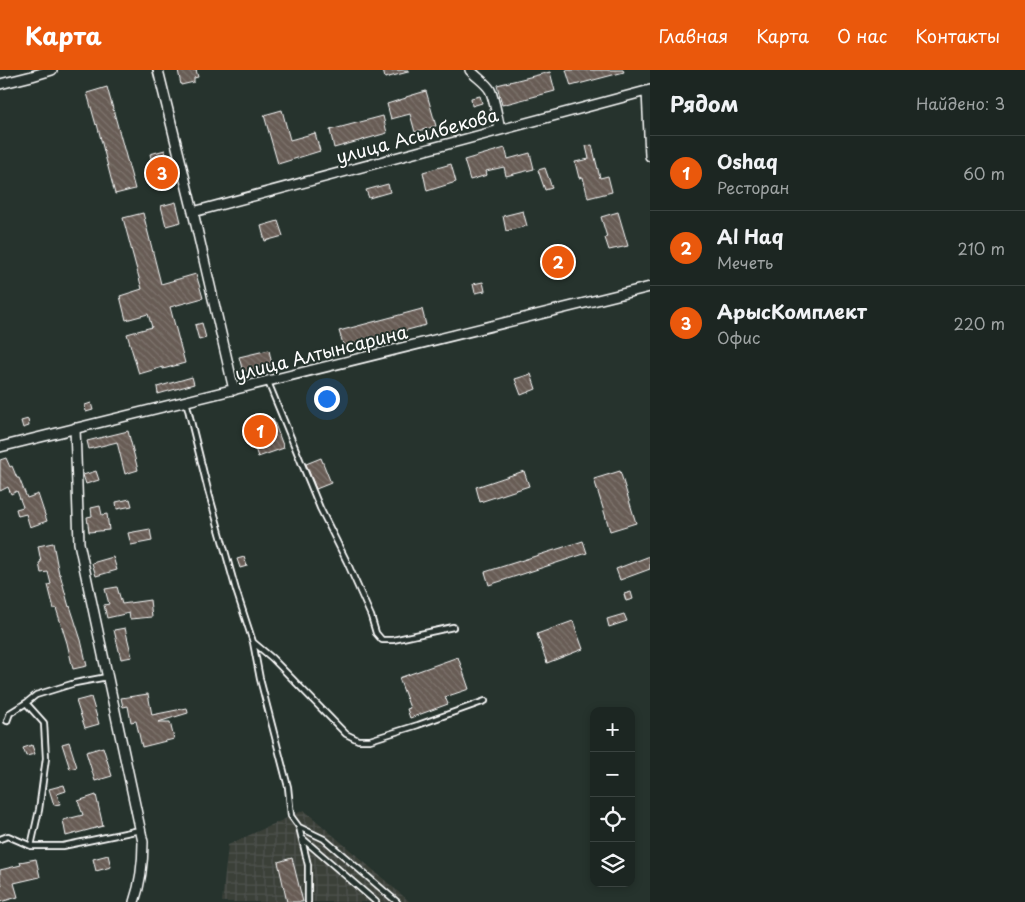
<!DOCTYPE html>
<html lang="ru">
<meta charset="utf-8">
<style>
:root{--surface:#1c2622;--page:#29322f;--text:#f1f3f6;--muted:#a0a5a5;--line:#3a4340;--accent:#ea580c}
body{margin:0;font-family:"Playpen Sans",sans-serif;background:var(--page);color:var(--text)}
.controls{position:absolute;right:15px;bottom:15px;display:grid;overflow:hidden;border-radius:10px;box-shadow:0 2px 8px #0003}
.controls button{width:45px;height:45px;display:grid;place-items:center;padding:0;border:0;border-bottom:1px solid var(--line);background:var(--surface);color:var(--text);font:25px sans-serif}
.you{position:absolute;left:326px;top:328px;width:18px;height:18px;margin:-12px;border:4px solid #fff;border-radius:50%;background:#1a73e8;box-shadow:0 0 0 8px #1a73e833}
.badge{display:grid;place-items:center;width:32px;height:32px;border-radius:50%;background:var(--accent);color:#fff;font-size:16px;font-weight:700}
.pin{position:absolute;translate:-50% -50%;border:2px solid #fff;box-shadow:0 1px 5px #0006}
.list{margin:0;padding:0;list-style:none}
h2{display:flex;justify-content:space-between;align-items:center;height:65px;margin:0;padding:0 20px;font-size:21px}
h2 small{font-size:16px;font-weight:400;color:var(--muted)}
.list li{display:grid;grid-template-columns:32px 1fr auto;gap:15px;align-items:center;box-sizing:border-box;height:75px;padding:0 20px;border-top:1px solid var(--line)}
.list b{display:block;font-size:19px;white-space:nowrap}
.list p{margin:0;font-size:16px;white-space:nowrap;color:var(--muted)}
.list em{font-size:16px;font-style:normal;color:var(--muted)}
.icon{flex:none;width:28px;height:28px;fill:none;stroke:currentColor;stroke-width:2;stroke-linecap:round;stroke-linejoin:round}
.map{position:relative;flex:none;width:650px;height:832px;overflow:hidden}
header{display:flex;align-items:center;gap:30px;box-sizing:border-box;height:70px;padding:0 25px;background:var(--accent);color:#fff}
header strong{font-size:24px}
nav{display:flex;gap:28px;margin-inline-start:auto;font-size:18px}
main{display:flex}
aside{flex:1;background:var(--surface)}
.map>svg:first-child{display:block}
.industrial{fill:url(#industrial-grid)}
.building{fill:url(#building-back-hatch);stroke:#fff}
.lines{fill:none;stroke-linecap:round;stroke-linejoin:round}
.service-casing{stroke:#fff;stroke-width:8}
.minor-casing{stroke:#fff;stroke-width:12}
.service{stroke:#26332d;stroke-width:4.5}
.minor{stroke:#26332d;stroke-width:9}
.labels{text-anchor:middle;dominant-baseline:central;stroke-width:4;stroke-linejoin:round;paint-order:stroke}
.street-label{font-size:18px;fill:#fff;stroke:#26332d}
</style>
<header>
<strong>Карта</strong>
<nav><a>Главная</a><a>Карта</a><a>О нас</a><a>Контакты</a></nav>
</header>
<main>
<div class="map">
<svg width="650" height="832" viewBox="0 0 650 832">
<defs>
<pattern id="industrial-grid" width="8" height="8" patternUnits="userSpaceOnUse" patternTransform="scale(1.25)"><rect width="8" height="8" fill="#3a3f39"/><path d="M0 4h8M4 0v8" fill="none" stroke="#4e524d"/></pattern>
<pattern id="building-back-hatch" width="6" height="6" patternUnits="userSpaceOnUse" patternTransform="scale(1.25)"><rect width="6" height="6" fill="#675c54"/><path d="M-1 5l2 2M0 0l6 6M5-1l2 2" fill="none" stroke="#7e746e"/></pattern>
</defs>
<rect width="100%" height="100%" fill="#26332d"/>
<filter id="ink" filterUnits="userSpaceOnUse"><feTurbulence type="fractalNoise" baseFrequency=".02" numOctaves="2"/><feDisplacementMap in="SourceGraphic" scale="10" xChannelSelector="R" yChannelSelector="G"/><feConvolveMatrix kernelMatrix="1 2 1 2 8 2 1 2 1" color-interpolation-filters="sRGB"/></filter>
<g filter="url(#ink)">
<path class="industrial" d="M304 740 410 832H222L228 775Z"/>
<path class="building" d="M178 0H196L198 7 194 8V12L181 15Z
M383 0H408V2L385 8Z
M566 0H623L624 2 571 16Z
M550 2 555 21 502 35 497 15Z
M107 17 135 119 115 124 97 54 96 55 87 23Z
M426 21 436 56 415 62 410 44 391 49 387 34 406 28V27Z
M480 26 482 33 472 36 471 28Z
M282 40 290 70 315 63 320 81 278 94 264 45Z
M383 46 387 63 334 78 330 60Z
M592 75 600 108 608 106 612 122 588 128 583 107 579 108 575 92 589 89 586 76Z
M505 78 508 89 530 83 534 99 506 106 504 97 486 101 487 105 470 110 464 90Z
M165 80 172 113 158 117 150 84Z
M451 94 456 112 427 121 423 102Z
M545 98 552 118 545 120 538 100Z
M388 114 390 122 369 128 366 120Z
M176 132 181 152 166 156 161 136Z
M523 141 527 156 506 161 503 146Z
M618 142 628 176 609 180 605 168 607 167 601 147Z
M143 143 161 214 196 204 203 228 170 237 185 293 163 299V297L139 304 127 264 152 257 148 244 126 250 120 226 142 219 123 148Z
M278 151 283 166 265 171 261 156Z
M564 179 569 198 552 202 547 183Z
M483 212 485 221 475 223 473 214Z
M422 239 426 255 344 277 339 261Z
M202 253 206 268 199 270 195 255Z
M269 280 272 295 243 302 239 287Z
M531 304 536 319 521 325 515 309Z
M192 307 194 314 158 324 157 317Z
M91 333 93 340 86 342 85 335Z
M28 349 29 356 23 358 21 351Z
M273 349 284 378 258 387 248 358Z
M128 361 138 400 125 404 117 372 89 379 87 371Z
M6 388 10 397 12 396 17 408H19L27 428 38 424 47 451 30 457 26 444 18 446 16 439 23 437 17 421 11 424 8 417 0 421V390Z
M321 388 331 413 316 419 306 394Z
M96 401 99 410 86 414 83 405Z
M524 401 529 416 480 432 476 417Z
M620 401 636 453 610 461 594 409Z
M130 429 132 436 117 439 116 432Z
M100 436 102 445 107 444 109 460 89 462 87 447 92 446 91 438Z
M150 459 152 471 131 475 128 463Z
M583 471 587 483 489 515 485 502Z
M53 473 59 504H60L69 537 70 536 81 570 87 596 73 599 67 573 56 538 54 539 48 515 51 514 48 502 41 503 39 493 41 492 38 476Z
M650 486V499L620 510 616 499Z
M113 487 117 500 96 506 92 493Z
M244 487 247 496 240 498 237 489Z
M117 517 122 534 150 530 152 547 130 549 129 543 107 548 104 535 109 534 105 519Z
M631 522 633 529 626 531 624 524Z
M624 544 627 551 609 557 607 549Z
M573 551 583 579 547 593 537 564Z
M125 558 132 587 121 589 114 560Z
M458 587 469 619 445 627 448 634 410 648 407 639 410 638 399 608Z
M148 624 152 645 187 638 188 643 158 652H170L174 669 142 677 136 651 131 652 128 636 123 637 121 628Z
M91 627 99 654 85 658 76 631Z
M69 672 77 697 70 699 62 674Z
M32 675 35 684 26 686 23 678Z
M103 677 112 706 95 711 86 682Z
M64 715 66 721 57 724 60 734 54 735 49 719Z
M96 725 103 756 66 766 63 750 83 745 78 731Z
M108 785 111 797 96 801 93 789Z
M292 788 303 832H287L278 792Z
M36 789 40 807 14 813 18 827 0 832V816H2L0 807V800L21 795 20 792Z"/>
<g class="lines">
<g class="service-casing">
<path id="service" d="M268 312 320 438 347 492 371 546 376 563 382 570H393L453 557
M186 331 208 420 236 520 253 572 260 609 288 717 291 746 299 757 308 795V832
M253 572 272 588 346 664 358 670H370L418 655 485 631
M26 633 44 653 46 688 39 740 31 776
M7 651 10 643 26 633 36 625 75 613 107 607
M299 757 324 769 397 832
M302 768 376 832
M0 769 8 766 31 776H63L140 760"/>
</g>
<g class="minor-casing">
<path id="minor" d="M158 0 193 142 234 320
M470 0C476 7 485 12 490 20 494 28 498 50 500 60
M0 14 32 6 52 0
M647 21 650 86
M193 142 650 20
M75 358 79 473 143 772C143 793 141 812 134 832
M0 377 650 217"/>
</g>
<use href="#service" class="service"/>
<use href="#minor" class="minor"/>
</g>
</g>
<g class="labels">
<g class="street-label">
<text transform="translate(417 65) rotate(-15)">улица Асылбекова</text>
<text transform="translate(321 282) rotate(-14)">улица Алтынсарина</text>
</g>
</g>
</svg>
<div class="controls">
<button>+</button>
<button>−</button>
<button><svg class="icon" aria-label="locate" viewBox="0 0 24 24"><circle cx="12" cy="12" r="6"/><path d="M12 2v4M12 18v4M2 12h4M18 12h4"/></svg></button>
<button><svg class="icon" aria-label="layers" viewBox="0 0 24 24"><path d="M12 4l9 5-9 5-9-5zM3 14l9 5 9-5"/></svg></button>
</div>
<div class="you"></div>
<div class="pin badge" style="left:260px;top:361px">1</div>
<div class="pin badge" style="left:558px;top:192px">2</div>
<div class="pin badge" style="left:162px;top:103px">3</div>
</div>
<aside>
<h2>Рядом<small>Найдено: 3</small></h2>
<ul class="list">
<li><span class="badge">1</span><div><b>Oshaq</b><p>Ресторан</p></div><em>60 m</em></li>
<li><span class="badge">2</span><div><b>Al Haq</b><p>Мечеть</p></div><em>210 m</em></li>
<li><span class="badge">3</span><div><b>АрысКомплект</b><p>Офис</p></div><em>220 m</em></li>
</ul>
</aside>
</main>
